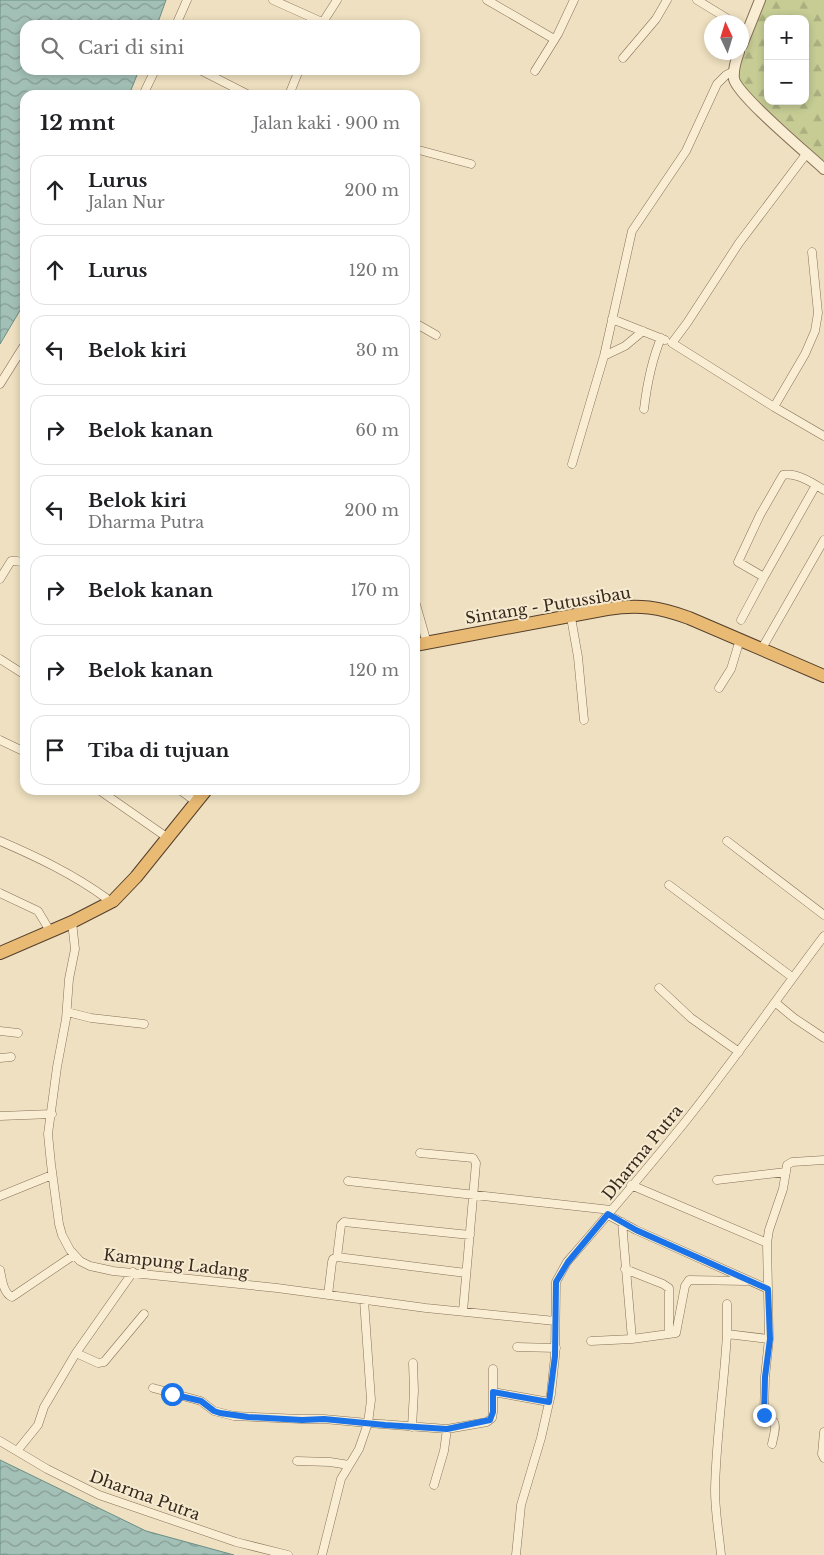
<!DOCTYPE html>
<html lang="id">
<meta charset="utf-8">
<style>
:root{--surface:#fff;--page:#f2f2f2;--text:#202124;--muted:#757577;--line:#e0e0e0}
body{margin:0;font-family:"Libre Baskerville",serif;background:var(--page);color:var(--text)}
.controls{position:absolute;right:15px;top:15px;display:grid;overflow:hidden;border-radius:10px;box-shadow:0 2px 8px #0003}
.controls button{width:45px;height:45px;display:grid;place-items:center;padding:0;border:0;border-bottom:1px solid var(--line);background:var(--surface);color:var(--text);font:25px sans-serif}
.compass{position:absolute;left:704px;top:15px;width:45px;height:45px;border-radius:50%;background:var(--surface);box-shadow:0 2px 8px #0003;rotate:356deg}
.stop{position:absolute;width:15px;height:15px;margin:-11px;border:4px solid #1a73e8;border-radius:50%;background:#fff}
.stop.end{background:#1a73e8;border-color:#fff;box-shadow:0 1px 5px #0008}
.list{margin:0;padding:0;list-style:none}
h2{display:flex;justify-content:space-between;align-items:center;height:65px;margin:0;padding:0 20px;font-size:21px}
h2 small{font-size:16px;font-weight:400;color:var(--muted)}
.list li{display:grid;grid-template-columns:32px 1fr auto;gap:15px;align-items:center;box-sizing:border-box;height:70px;margin:0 10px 10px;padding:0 10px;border:1px solid var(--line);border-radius:15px}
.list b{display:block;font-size:19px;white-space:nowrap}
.list p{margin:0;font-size:16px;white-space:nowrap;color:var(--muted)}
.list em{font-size:16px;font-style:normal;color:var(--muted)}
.icon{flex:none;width:28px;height:28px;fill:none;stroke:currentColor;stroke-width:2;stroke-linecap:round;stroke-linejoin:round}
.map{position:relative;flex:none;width:824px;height:1555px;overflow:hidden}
.search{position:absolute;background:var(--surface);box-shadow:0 2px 8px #0003;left:20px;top:20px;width:400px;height:55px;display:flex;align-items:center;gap:12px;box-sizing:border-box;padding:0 18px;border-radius:15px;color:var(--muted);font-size:19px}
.panel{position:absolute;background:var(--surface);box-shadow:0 2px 8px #0003;left:20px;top:90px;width:400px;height:705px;border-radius:15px}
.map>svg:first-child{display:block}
.forest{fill:url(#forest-firs);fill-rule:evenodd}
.water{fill:url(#water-waves);stroke:#6a8e85}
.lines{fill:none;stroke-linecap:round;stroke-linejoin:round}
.minor-casing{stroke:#877158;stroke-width:9}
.tertiary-casing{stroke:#877158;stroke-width:12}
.trunk-casing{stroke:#553f2c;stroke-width:14}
.minor{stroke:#f9edd3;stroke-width:8}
.tertiary{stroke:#f9edd3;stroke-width:10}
.trunk{stroke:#e8ba73;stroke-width:12}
.route{stroke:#1a73e8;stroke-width:6}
.labels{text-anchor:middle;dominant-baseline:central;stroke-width:4;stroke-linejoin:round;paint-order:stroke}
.street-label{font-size:16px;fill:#37291d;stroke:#f6ead0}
</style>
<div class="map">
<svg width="824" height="1555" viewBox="0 0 824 1555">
<defs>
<pattern id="forest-firs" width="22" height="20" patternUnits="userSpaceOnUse" patternTransform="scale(1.25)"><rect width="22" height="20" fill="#c6cc94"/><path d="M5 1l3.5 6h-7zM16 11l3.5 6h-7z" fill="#abaf7f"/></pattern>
<pattern id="water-waves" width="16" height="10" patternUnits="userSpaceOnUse" patternTransform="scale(1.25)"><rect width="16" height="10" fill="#a3c0b7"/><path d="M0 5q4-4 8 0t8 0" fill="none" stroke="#869c94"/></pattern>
</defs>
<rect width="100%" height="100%" fill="#eee0c0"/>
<path class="forest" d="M763 0H824V161L741 86 737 64ZM768 19H805V101H768Z"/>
<path class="water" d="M0 0H166L157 25H25V70H139L129 95H25V302L0 344Z
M0 1460 146 1531 234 1555H0Z"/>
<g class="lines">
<g class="minor-casing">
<path id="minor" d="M273 0 322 22
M487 0 554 39
M697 0 733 22
M176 25 187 0
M321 25 337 0
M623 58 656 19 667 0
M200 70 249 95
M535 71 558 34 574 0
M143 95 155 70
M289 95 299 70
M415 149 471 164
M807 153 739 243 687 323 672 343 774 407 824 436
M612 319 665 340
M415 323 436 335
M604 356 625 346 643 331
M0 384 25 344
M774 407 805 354 815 331 818 313 812 252
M644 409C647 384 651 362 661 338
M572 464 604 356 632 231 686 151 717 84 726 75 734 71
M816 485 764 577 738 562 760 515 783 475C796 472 813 483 824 490
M0 579 11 561H17L25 563
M415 601 427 643
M741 620 764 577
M572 623 578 657 584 720
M761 650 824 540
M0 659 25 675
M719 688 731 669 738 646
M0 740 25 752
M99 790 168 838
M180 790 191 798
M0 841C37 857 73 874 106 898
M727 841 824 915
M669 885 792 977
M0 893 38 911 47 926
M72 922 75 949 69 979 66 1019 57 1067 48 1134 51 1164 59 1224 62 1235 70 1250 80 1261 90 1266 113 1271 277 1288 426 1308 555 1321
M659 988 691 1018 739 1052
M776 1003 794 1018 824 1038
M67 1012 91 1018 144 1024
M0 1031 18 1033
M0 1058 11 1057
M0 1116 52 1114
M420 1153 473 1158 476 1163 463 1311
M717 1180 786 1172
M348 1181 611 1210
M631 1185 767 1243 769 1339 727 1334C724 1386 716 1438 715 1490 715 1512 719 1534 721 1555
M0 1196 52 1175
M608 1215 636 1230 768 1289
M767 1243 769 1230 783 1189 787 1165 792 1162 824 1160
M337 1257 466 1273
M625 1269 663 1284 669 1288V1334
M0 1270C2 1279 3 1293 12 1297L74 1255
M328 1295 332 1262 333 1259 337 1257 341 1225 344 1222 470 1235
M727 1334V1304
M632 1339 676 1333 685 1286 689 1280 746 1281
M769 1339 765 1377 764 1415C767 1419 770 1418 774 1422 777 1427 773 1438 772 1444
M591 1341 632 1339 622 1222
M517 1347 556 1348
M76 1353 98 1363 104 1362 144 1314
M153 1388 201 1401 214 1411 234 1416 301 1419H324L368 1423 371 1400 364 1300
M493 1392 549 1402
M412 1427 414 1391 413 1363
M824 1432 822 1454 824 1458
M0 1441 47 1469 99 1495 236 1542 288 1555
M17 1451 38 1425 44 1407 76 1353 133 1272
M297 1461 330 1462 349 1465
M434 1485 444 1451 447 1429
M322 1555 341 1479 359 1449 368 1423 447 1429 487 1422 492 1418 493 1412V1369
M516 1555 521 1505 541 1438 551 1394 555 1356 556 1282 567 1262C607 1216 647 1169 685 1122 733 1062 777 998 824 936"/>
</g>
<g class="tertiary-casing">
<path id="tertiary" d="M742 45 760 0
M739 52C736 60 733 71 734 79 738 96 808 154 824 169"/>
</g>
<g class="trunk-casing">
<path id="trunk" d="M415 645 607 609C639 604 659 607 689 618L824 676
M0 953 72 922 113 901 136 877 206 790"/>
</g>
<use href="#minor" class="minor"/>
<use href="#tertiary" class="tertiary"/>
<use href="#trunk" class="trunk"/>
</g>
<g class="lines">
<path class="route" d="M172 1394 201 1401 214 1411 220 1413 248 1417 302 1420 324 1419 385 1425 447 1429 490 1420 493 1412V1392L549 1402 555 1356 556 1282 568 1262 608 1214 636 1230 768 1289 770 1339 765 1377 764 1415"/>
</g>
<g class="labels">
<g class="street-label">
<text transform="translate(548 605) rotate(-9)">Sintang - Putussibau</text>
<text transform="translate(642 1152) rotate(-51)">Dharma Putra</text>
<text transform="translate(176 1263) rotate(7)">Kampung Ladang</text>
<text transform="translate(145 1495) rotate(20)">Dharma Putra</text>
</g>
</g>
</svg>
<div class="controls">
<button>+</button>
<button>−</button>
</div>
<svg class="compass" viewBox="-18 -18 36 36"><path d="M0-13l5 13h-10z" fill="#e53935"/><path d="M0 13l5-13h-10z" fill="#757577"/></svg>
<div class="stop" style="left:172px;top:1394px"></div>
<div class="stop end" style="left:764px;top:1415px"></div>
<div class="search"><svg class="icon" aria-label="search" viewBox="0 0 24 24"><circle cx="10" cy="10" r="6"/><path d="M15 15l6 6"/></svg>Cari di sini</div>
<section class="panel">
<h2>12 mnt<small>Jalan kaki · 900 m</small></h2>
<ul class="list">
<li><svg class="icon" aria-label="ahead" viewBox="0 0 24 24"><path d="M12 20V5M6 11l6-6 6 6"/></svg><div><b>Lurus</b><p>Jalan Nur</p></div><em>200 m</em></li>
<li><svg class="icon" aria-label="ahead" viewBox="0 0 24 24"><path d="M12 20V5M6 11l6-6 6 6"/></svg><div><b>Lurus</b></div><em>120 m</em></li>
<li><svg class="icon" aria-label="left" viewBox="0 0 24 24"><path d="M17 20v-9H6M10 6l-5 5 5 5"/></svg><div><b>Belok kiri</b></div><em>30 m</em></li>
<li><svg class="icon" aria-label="right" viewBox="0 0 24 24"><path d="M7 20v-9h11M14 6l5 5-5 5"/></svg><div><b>Belok kanan</b></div><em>60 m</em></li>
<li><svg class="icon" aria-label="left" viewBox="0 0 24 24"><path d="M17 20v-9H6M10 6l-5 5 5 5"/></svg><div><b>Belok kiri</b><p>Dharma Putra</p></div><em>200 m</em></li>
<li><svg class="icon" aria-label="right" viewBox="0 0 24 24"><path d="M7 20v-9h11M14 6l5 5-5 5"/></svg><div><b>Belok kanan</b></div><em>170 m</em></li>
<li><svg class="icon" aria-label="right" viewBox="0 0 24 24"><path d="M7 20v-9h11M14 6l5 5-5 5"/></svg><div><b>Belok kanan</b></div><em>120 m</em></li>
<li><svg class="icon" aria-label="arrive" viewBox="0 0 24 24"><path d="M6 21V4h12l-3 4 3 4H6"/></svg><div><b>Tiba di tujuan</b></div></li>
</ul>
</section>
</div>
